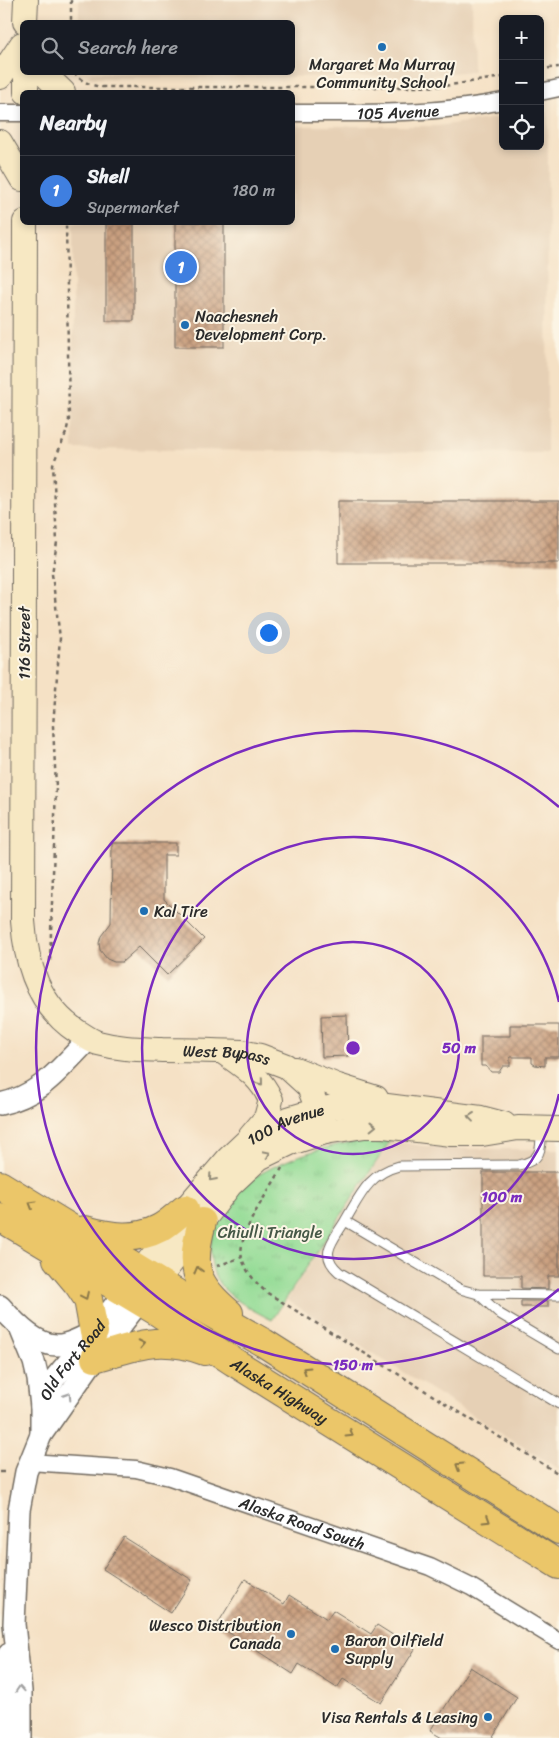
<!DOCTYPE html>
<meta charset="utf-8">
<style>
:root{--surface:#171b24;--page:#20242c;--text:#f1f3f6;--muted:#9ea1a6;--line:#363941;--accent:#d93025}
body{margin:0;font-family:Sriracha,sans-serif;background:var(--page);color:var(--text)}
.controls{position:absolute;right:15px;top:15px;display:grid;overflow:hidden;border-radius:8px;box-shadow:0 2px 8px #0003}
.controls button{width:45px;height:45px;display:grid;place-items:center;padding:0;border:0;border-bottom:1px solid var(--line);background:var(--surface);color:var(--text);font:25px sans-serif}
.you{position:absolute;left:268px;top:632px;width:18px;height:18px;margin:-12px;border:4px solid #fff;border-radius:50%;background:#1a73e8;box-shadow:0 0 0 8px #1a73e833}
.badge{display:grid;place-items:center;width:32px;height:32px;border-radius:50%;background:var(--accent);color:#fff;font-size:16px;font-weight:700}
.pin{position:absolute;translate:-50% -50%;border:2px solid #fff;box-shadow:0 1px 5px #0006}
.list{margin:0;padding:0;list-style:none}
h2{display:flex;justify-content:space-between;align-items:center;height:65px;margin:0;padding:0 20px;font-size:21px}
h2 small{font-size:16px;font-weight:400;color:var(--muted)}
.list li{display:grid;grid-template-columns:32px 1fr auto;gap:15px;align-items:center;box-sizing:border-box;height:70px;padding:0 20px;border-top:1px solid var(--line)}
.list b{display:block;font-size:19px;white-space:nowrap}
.list p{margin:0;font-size:16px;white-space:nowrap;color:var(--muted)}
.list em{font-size:16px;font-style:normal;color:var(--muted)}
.icon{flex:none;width:28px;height:28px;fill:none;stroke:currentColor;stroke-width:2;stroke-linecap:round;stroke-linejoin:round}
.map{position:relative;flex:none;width:559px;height:1738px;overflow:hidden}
.search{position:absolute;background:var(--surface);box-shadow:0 2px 8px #0003;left:20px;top:20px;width:275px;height:55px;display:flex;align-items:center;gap:12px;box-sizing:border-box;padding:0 18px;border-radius:8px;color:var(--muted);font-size:19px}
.panel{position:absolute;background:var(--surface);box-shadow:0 2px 8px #0003;left:20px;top:90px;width:275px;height:135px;border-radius:8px}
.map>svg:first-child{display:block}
.built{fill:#e6d0b5}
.grass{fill:url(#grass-tufts);stroke:#608460}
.building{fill:url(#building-cross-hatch)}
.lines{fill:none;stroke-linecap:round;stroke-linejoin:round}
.service-casing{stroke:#726b61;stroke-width:11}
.minor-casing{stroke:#726b61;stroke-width:19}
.tertiary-casing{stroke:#726b61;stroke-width:24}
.secondary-casing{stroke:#726b61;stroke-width:26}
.trunk-casing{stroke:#726b61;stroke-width:30}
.path{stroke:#726b61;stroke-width:2.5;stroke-dasharray:4 4;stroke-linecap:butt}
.service{stroke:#fff;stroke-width:9}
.minor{stroke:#fff;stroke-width:16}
.tertiary{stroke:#fff;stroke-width:21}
.secondary{stroke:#f7e8c3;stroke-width:24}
.trunk{stroke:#ebc669;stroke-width:28}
.oneway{stroke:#918a77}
.oneway2{stroke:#8b784a}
.oneway3{stroke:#a0a0a0}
.ring{fill:none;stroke:#7b2cbf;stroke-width:2.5}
.poi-dot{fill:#1f6fb2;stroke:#fcf5e5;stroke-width:2}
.labels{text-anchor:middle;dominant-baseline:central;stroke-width:4;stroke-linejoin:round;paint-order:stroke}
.poi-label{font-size:16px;fill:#2b2b2b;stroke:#fcf5e5;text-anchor:start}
.street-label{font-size:16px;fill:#2b2b2b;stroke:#fcf5e5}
.park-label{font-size:16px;fill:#455746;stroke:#fcf5e5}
.centre{fill:#7b2cbf;stroke:#fcf5e5;stroke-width:2.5}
.ring-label{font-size:15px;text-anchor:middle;font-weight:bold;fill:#7b2cbf;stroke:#fcf5e5;stroke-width:4;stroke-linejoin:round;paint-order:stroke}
</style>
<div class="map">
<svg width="559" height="1738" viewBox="0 0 559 1738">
<defs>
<pattern id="grass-tufts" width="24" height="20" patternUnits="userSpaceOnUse" patternTransform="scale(1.25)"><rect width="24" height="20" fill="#94dc96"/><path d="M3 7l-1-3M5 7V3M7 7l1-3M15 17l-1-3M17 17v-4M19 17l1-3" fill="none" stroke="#80bd81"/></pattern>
<pattern id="building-cross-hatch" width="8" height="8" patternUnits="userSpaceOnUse" patternTransform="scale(1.25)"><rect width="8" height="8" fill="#cba181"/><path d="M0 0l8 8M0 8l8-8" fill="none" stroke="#a5836a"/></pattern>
</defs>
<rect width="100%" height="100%" fill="#fcf5e5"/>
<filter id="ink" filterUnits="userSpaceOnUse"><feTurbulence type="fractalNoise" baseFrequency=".02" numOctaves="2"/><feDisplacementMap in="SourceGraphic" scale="10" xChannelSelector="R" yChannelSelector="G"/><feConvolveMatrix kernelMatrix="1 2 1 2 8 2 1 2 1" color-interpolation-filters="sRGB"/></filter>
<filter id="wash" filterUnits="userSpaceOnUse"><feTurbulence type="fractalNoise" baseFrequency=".0096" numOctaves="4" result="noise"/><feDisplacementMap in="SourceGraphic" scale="20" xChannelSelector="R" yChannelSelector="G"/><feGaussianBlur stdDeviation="1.12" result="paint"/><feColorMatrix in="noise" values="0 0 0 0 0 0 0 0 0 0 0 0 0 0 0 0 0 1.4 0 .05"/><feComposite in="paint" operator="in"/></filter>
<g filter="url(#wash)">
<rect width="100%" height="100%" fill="#f5e1c5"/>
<path class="built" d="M79 0H472L473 71 423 76 91 78 86 73 292 72V22H79Z
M540 112H548L547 453 73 449V223L292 222 293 126H438L503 117V146H540Z
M390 1141 424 1146 467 1149H559V1469L287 1300Z"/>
<path class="grass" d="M372 1139 390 1141 272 1320C256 1312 229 1298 219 1283 211 1273 210 1255 211 1243 214 1222 228 1199 244 1184 248 1180 255 1177 260 1174 295 1154 333 1144 372 1139Z"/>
<g id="blocks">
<path class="building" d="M106 222H134V321H106Z
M175 222H224V347H175Z
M338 501H559V563H338Z
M112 843H176V855H164V899L204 939 167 975 139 947 122 962H114L107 959 100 950 99 943 101 936 111 923Z
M347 1015 348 1056 322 1057 321 1016Z
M510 1025H559V1057H545V1066L535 1065 532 1063V1057H510V1066H503L499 1072H491L486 1066H481V1036H510Z
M483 1172H559V1276H548V1289L521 1288V1276H483Z
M521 1301H548V1307H521Z
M124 1537 192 1580 171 1613 103 1569Z
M245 1579 284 1604 289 1595 327 1619 333 1610 371 1634 377 1625 415 1649 381 1703 343 1679 337 1688 299 1664 293 1674 217 1625Z
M470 1667 517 1697 492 1738H442L430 1731Z"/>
</g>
</g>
<g filter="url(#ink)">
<use href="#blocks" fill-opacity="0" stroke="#726b61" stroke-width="1"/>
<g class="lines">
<g class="service-casing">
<path id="service" d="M541 1130C541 1150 542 1160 519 1165L399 1166C368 1174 360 1196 345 1221L460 1289 478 1294 559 1295
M345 1221C333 1241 318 1254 339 1272L559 1404
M478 1294 500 1314 559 1349"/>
</g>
<g class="minor-casing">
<g id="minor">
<path d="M540 92 559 88"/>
<path d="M0 113H22"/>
<path id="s1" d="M292 113C363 113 433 115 503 101"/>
<path id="s2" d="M29 1462 136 1469 170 1477 430 1567 471 1587 559 1641"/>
</g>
</g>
<g class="tertiary-casing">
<g id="tertiary">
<path d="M0 1104C42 1095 60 1068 89 1039"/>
<path d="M0 1306C15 1323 40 1351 65 1344 74 1342 83 1337 91 1333"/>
<path d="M20 1328 34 1362 38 1379 41 1407"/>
<path id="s3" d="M41 1435V1407L45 1396 55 1378 94 1332 125 1292"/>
<path d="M3 1738 4 1690 9 1654"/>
<path d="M21 1738V1691L14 1624 19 1510 26 1472 41 1435 95 1358 140 1301"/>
</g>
</g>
<g class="secondary-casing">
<g id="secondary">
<path d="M25 22 26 0"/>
<path d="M26 72V92"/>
<path d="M42 72 63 92"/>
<path d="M0 77 22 44"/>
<path d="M0 142 22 179"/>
<path id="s4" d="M25 222 23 921C26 965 39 1007 78 1032 85 1036 91 1041 98 1043 120 1049 140 1049 162 1050 189 1050 216 1051 242 1052L260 1056 286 1066 309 1087 318 1110 325 1132"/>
<path d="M223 1052C244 1067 260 1076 271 1100L266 1118 250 1137"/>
<path d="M295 1069 338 1086 376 1098"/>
<path id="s5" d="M129 1286 160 1247 185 1209 228 1159 246 1142 285 1120 318 1110 339 1106 379 1105 481 1118 504 1124"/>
<path d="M146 1294 168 1267 230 1185 259 1158 290 1143 325 1132 365 1126H384L451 1134H482L518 1128 559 1129"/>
</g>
</g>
<g class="trunk-casing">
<g id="trunk">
<path d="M0 1185 176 1293 264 1343 559 1530"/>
<path id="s6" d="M0 1217 158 1312 234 1362 559 1565"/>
<path d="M202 1222C190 1266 193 1283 229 1313"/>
<path d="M85 1230C110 1237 136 1241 160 1228 169 1223 177 1215 185 1209"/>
<path d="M57 1259 78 1284 88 1299 94 1332"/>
<path d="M95 1358C139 1345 160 1335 205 1351"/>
</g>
</g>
<path class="path" d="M71 0V22
M540 69 559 67
M74 72C81 82 90 85 102 87H417L444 86 503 77
M50 961 56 787 53 726 60 638 52 574 57 542 53 464 66 433 69 420 66 222
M282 1168C270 1190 236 1234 242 1258 246 1272 256 1283 266 1292L559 1474
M217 1266 242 1257
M0 1472H8"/>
<use href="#service" class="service"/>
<use href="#minor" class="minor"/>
<use href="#tertiary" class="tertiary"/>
<use href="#secondary" class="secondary"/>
<use href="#trunk" class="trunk"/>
</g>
<defs><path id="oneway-chevron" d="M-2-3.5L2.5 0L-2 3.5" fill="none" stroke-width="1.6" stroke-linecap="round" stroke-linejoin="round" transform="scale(1.25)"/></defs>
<g class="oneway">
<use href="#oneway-chevron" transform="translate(260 1082) rotate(51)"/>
<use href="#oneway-chevron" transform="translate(471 1117) rotate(-173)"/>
<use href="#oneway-chevron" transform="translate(373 1126) rotate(-1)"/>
<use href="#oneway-chevron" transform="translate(267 1154) rotate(-26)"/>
<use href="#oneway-chevron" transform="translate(212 1178) rotate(131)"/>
</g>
<g class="oneway2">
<use href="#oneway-chevron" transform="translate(32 1204) rotate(-149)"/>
<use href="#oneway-chevron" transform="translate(198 1270) rotate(-105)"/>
<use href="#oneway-chevron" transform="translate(85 1296) rotate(65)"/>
<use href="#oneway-chevron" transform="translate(142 1344) rotate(-12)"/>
<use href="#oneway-chevron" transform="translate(306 1370) rotate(-148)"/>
<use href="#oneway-chevron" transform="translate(350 1434) rotate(32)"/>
<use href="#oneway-chevron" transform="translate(459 1466) rotate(-148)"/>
<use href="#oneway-chevron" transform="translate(487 1520) rotate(32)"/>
</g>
<g class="oneway3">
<use href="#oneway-chevron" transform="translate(68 1396) rotate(-57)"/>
<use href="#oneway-chevron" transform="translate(20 1689) rotate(-94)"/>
</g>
</g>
<g class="ring">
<circle cx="353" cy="1048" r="106"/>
<path d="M559 1094A211 211 0 1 1 559 1002"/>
<path d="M559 1289A317 317 0 1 1 559 807"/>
</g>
<g class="poi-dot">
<circle cx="382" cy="47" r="5"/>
<circle cx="185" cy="325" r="5"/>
<circle cx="144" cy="911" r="5"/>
<circle cx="291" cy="1634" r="5"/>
<circle cx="335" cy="1649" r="5"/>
<circle cx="488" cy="1717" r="5"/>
</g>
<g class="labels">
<g class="poi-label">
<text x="382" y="64" text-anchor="middle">Margaret Ma Murray<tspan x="382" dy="18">Community School</tspan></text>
<text x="195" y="316">Naachesneh<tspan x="195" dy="18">Development Corp.</tspan></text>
<text x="154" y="911">Kal Tire</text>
<text x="281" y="1625" text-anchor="end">Wesco Distribution<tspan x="281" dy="18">Canada</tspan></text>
<text x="345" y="1640">Baron Oilfield<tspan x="345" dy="18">Supply</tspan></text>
<text x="478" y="1717" text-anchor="end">Visa Rentals &amp; Leasing</text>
</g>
<g class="street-label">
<text stroke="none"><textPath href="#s1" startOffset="106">105 Avenue</textPath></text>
<text transform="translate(24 643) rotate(-90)">116 Street</text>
<text stroke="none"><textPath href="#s4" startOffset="980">West Bypass</textPath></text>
<text stroke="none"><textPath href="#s5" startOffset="230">100 Avenue</textPath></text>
<text stroke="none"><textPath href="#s3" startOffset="85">Old Fort Road</textPath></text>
<text stroke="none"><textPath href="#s6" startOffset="329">Alaska Highway</textPath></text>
<text stroke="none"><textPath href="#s2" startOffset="282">Alaska Road South</textPath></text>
</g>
<g class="park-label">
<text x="270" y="1232">Chiulli Triangle</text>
</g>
</g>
<circle cx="353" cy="1048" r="8" class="centre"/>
<g class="ring-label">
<text x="459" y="1053">50 m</text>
<text x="502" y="1202">100 m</text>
<text x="353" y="1370">150 m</text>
</g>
</svg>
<div class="controls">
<button>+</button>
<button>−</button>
<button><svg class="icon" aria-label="locate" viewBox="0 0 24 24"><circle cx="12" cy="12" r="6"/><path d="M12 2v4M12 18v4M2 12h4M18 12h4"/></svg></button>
</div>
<div class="you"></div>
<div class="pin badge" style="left:181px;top:267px;background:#3f7fe0">1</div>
<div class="search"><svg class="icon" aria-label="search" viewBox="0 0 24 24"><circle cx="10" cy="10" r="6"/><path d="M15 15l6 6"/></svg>Search here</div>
<section class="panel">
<h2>Nearby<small></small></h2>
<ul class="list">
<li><span class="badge" style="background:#3f7fe0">1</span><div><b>Shell</b><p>Supermarket</p></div><em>180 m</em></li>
</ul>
</section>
</div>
